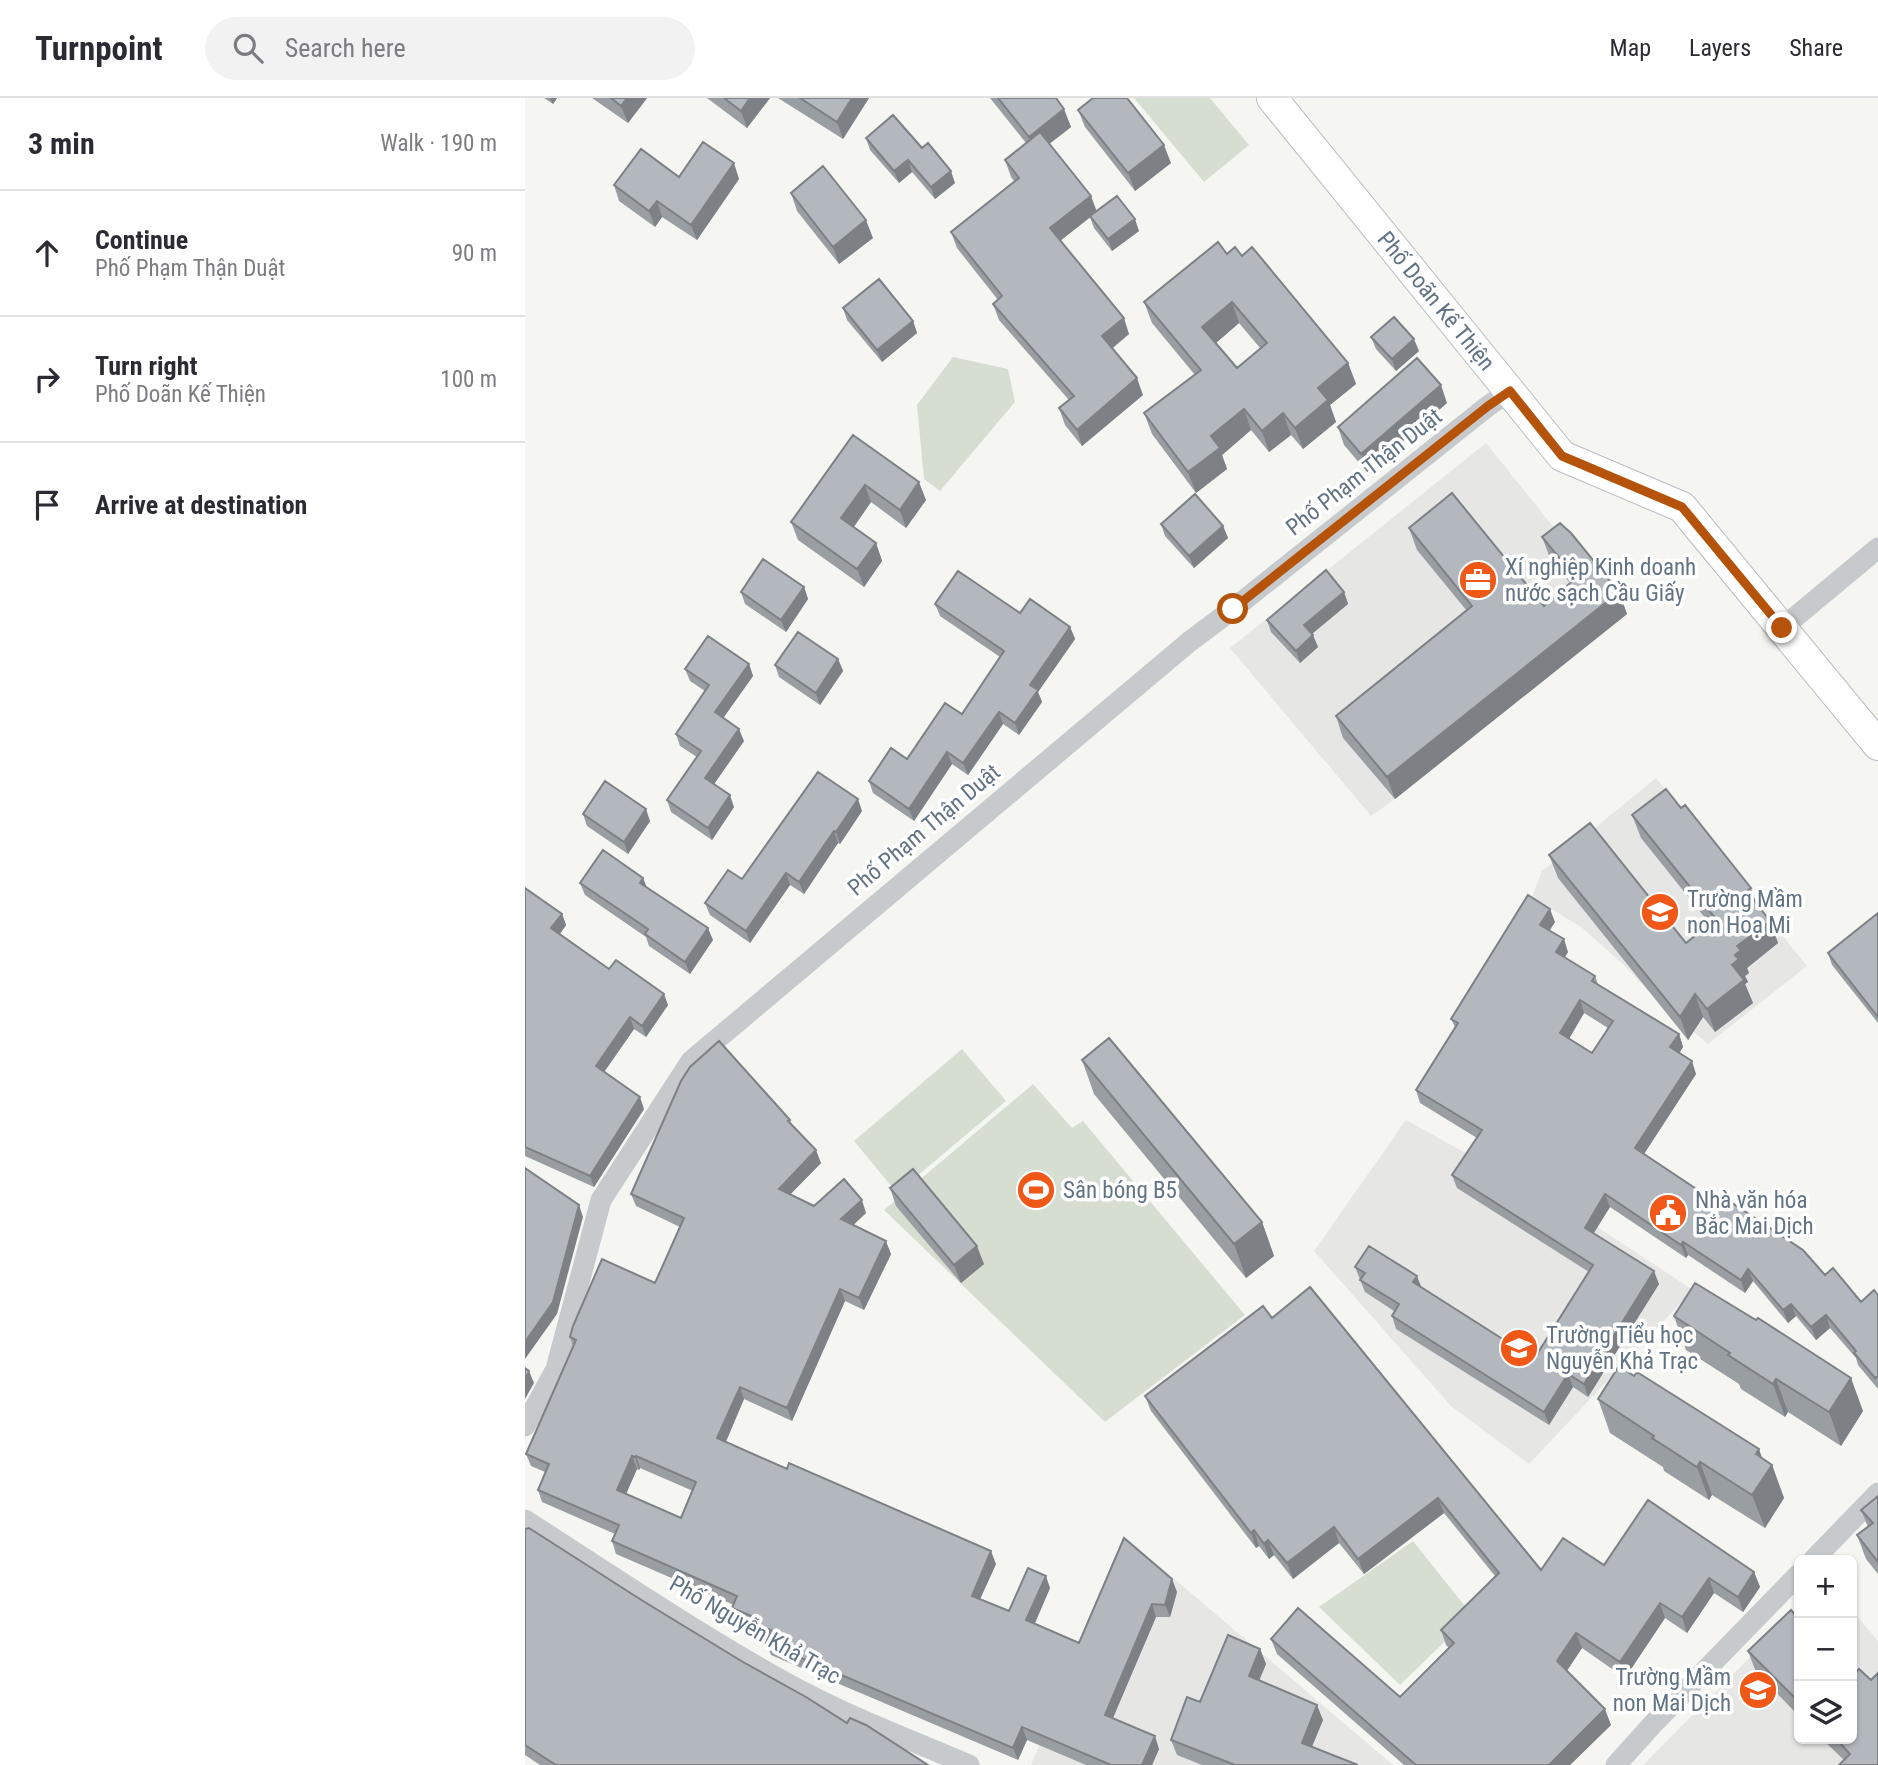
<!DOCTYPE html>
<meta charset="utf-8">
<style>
:root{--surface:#fff;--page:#f2f2f3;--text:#2b2b33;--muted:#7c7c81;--line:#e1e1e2}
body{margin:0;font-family:"Roboto Condensed",sans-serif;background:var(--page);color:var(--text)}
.controls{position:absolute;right:21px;bottom:21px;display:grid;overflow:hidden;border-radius:10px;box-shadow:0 2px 5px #0004}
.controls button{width:63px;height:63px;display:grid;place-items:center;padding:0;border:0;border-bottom:2px solid var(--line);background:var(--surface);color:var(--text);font:35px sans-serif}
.stop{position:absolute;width:21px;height:21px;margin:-16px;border:5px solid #b45309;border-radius:50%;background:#fff}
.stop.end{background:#b45309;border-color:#fff;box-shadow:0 2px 7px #0008}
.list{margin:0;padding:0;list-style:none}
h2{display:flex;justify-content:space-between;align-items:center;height:91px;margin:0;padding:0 28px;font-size:30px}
h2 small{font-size:23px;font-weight:400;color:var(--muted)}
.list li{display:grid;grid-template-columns:46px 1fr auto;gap:21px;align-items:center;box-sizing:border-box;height:126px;padding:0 28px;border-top:2px solid var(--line)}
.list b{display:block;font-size:26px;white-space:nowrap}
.list p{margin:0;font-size:23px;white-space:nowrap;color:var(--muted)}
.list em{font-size:23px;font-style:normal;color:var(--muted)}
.icon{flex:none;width:38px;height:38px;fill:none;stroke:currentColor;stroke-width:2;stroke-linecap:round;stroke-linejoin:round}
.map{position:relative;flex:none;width:1353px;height:1667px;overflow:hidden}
header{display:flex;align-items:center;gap:42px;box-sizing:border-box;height:98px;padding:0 35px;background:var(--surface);border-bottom:2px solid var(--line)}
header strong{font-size:33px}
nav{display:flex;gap:38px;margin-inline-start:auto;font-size:24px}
.search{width:490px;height:63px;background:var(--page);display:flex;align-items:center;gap:18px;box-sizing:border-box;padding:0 24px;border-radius:38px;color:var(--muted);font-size:26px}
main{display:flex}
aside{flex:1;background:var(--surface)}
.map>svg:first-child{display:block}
.built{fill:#e6e7e5}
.green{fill:#d6ded2}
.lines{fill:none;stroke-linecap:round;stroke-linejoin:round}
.secondary-casing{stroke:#b9bdc2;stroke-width:32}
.street{stroke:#c7cacd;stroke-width:21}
.secondary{stroke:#fff;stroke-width:30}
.wall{fill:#999ea3;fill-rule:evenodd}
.shaded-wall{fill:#7d8185}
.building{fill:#b2b8be;stroke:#7d8185;stroke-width:2;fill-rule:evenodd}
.route{stroke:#b45309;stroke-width:9}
.labels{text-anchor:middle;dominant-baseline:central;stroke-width:7;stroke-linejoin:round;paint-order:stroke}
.street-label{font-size:23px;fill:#627385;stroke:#fff}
.poi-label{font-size:23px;fill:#627385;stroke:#fff;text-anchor:start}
</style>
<header>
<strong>Turnpoint</strong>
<div class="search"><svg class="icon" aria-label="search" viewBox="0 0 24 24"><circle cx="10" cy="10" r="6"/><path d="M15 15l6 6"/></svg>Search here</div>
<nav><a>Map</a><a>Layers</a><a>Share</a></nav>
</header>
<main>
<aside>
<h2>3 min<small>Walk · 190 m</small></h2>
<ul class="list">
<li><svg class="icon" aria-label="ahead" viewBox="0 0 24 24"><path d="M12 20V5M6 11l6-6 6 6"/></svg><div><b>Continue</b><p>Phố Phạm Thận Duật</p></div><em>90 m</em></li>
<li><svg class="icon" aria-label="right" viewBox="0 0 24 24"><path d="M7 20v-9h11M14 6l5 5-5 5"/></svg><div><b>Turn right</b><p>Phố Doãn Kế Thiện</p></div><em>100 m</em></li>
<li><svg class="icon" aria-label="arrive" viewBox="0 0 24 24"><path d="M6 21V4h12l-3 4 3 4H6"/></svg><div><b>Arrive at destination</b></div></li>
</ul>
</aside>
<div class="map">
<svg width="1353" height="1667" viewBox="0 0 1353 1667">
<rect width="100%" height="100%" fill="#f5f6f1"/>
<path class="built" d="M961 345 1043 447 1102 516 870 701 846 718 705 550Z
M1131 680 1282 868 1183 946 1140 910 1099 867 1056 829 1007 799 1017 773Z
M881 1022 1065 1124 1168 1192 1004 1366 926 1308 789 1153Z
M606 1444 868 1667H506L578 1494Z
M1274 1510V1641H1327V1512L1353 1543V1667H1118Z"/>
<path class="green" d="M609 0H685L724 47 679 84Z
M428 259 483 271 490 304 415 393 399 381 392 307Z
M437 951 481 1003 372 1095 329 1043Z
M508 986 547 1030 558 1023 720 1217 580 1324 359 1112Z
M888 1443 947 1517 875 1587 794 1509Z"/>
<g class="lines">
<g class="secondary-casing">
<g id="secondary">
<path id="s1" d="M747 0 1037 358 1157 409 1353 647"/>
</g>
</g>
<path class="street" d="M1257 530 1353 450
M0 1328 31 1271 76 1102 166 963 664 544 708 511 963 308 985 293
M0 1422C87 1478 173 1536 263 1586 321 1618 384 1641 444 1667
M1288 1462 1353 1395
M1091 1667 1127 1627 1274 1476"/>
<use href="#secondary" class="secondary"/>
</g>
<path class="wall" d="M19 0H32L28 6Z
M67 0H122L103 25Z
M182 0H245L222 30Z
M253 0H344L318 41Z
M465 0H531L546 29 524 46 572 113 614 133 587 153 569 130 565 119 535 143 604 236 587 250 618 297 557 348 540 327 534 310 544 302 474 222 468 206 473 202 432 150 426 134 489 83 486 79 480 62 501 45Z
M553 12 646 65 610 93 560 29Z
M341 40 397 50 430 85 410 101 387 74 374 85 345 52Z
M154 79 214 81 172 142 137 119 130 129 94 103 89 87Z
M266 95 348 140 314 166 272 113Z
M702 156 717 158 823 265 831 286 805 307 811 324 778 351 766 337 744 354 726 332 697 357 702 371 671 395 627 336 619 315 670 277 627 225 619 204ZM714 225 735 250 712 270 691 245Z
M318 210 388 223 392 235 357 264 322 222Z
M846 239 894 253 871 273 851 251Z
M922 305 842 374 819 347 813 329Z
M328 337 401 402 381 430 346 404 329 429 351 445 357 463 339 489 273 442 266 424Z
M636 426 698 428 703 440 669 470 640 438Z
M884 430 1019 508 1045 485 1025 460 1017 439 1094 494 1102 516 870 701 818 640 811 618 942 513 892 452Z
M279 489 283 501 261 534 220 506 216 494Z
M819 494 823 506 787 536 793 549 775 565 746 534 742 522Z
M410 506 495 515 545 529 550 541 513 594 517 604 494 637 478 626 443 677 427 666 389 723 348 695 344 683 382 661 437 616 475 559 415 518Z
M313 561 318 573 295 607 254 579 250 567Z
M224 566 228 578 198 620 219 643 189 686 209 709 187 742 146 714 142 702 172 659 155 648 151 636 180 593 165 583 160 571Z
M337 713 315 746 313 745 279 796 265 787 225 845 185 817 180 805 217 781Z
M58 716 125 723 103 756 62 728Z
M1107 717 1231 804 1245 823 1253 845 1222 870 1224 875 1220 878 1223 884 1220 886 1228 905 1190 934 1178 919 1163 942 1033 780 1024 757 1161 845 1185 826 1116 740Z
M55 785 122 789 188 842 165 876 124 848 121 839 60 797Z
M0 790 37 816 41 827 35 836 84 871 143 907 121 939 109 931 79 974 119 1011 69 1089 0 1058Z
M1353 815V925L1307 867 1303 855Z
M1030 824 1024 832 1043 854 1040 859 1070 878 1073 886 1154 936 1158 949 1154 955 1171 976 1119 1056 1300 1177 1336 1204 1353 1197V1291L1333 1267 1331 1260 1305 1230 1291 1242 1271 1218 1263 1225 1228 1183 1220 1195 1163 1157 1161 1160 1085 1109 1069 1135 1134 1186 1063 1299 1048 1289 1024 1327 871 1231 867 1218 869 1213 840 1194 830 1169 896 1189 1009 1261 1064 1174 932 1090 927 1077 952 1040 895 1005 891 992 930 929 926 921ZM1059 915 1083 930 1067 955 1044 940Z
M557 962 737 1124 749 1158 721 1180 569 996Z
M265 1022 267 1028 296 1065 265 1096 289 1108 341 1115 328 1127 366 1156 339 1212 320 1203 267 1323 219 1301 201 1344 471 1466 455 1501 484 1513 525 1490 510 1525 554 1545 652 1494 645 1519H631L588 1620 634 1651 627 1667H561L502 1642 493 1662 246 1557 241 1545 243 1541 237 1539 234 1532 212 1522 207 1510 209 1507 91 1456 87 1443 90 1436 17 1404 13 1392 20 1374 6 1368 1 1356 48 1248 45 1239 130 1185 155 1129 111 1108 106 1096ZM115 1370 168 1393 156 1420 101 1396 112 1371 114 1372Z
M365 1090 459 1166 436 1185 371 1108Z
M1149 1218 1338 1313 1316 1348 1263 1314 1260 1319 1216 1291 1214 1286 1161 1252Z
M747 1220 1016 1472 1079 1467 1229 1474 1235 1489 1218 1514 1189 1495 1162 1535 1140 1520 1100 1580 1057 1550 1042 1573 1086 1627 1045 1667H879L752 1556 746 1541 875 1599 924 1550 921 1547 916 1532 970 1478 919 1415 839 1476 814 1445 768 1481 749 1457 744 1461 734 1448 731 1450 626 1313 620 1298Z
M1073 1301 1238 1361 1247 1367 1259 1400 1240 1430 1187 1397 1184 1402 1139 1373 1138 1369 1085 1335Z
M1353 1398V1476L1341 1461 1332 1437 1343 1429 1336 1412Z
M0 1431 218 1564 322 1625 403 1667H15L0 1657Z
M1274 1521V1618L1231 1574 1223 1553Z
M735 1551 741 1566 734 1583 798 1622 787 1649 833 1667H677L652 1657 646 1642 675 1604Z
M1328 1577 1346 1582 1353 1667 1319 1662 1297 1641H1327Z"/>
<path class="shaded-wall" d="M25 0H32L28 6Z
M102 0H122L103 25 96 8Z
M225 0H245L222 30 216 13Z
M327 0H344L318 41 312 24Z
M539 11 546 29 510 57 504 39Z
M639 47 646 65 610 93 603 75Z
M383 62 387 74 374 85 369 73Z
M209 65 214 81 172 142 166 127Z
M426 73 430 85 410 101 406 89Z
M566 98 572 114 531 146 525 130Z
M132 103 137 119 130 129 124 113Z
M610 121 614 133 587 153 583 141Z
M341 122 348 140 314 166 308 149Z
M707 204 714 225 685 250 677 229Z
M599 220 604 236 583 254 577 238Z
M388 223 392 235 357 264 352 252Z
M889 241 894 253 871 273 867 261Z
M823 265 831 286 805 307 811 324 778 351 770 330 793 290Z
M612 280 618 297 557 348 552 332Z
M916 287 922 305 842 374 836 356Z
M719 311 726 332 697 357 702 371 671 395 663 374 686 338Z
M758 315 766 337 744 354 737 333Z
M394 384 401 402 381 430 375 412Z
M340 387 346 404 322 438 316 420Z
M698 428 703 440 669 470 664 458Z
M351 445 357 463 339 489 332 471Z
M279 489 283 501 261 534 256 522Z
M819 494 823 506 783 539 779 527Z
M1094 494 1102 516 870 701 862 679Z
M545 529 550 541 513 594 517 604 494 637 490 625 505 587Z
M788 537 793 549 775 565 771 553Z
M313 561 318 573 295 607 291 595Z
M224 566 228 578 194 626 190 614Z
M474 614 478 626 443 677 438 665Z
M214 631 219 643 185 692 180 680Z
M422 654 427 666 389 723 384 711Z
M205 697 209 709 187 742 183 730Z
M333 701 337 713 315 746 311 734Z
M121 711 125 723 103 756 99 744Z
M309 733 313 745 279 796 274 784Z
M261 775 265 787 225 845 221 833Z
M118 780 123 792 115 785Z
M1226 790 1234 813 1222 793Z
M1025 811 1030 824 1020 840 1015 827Z
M37 816 41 827 31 841 26 830Z
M1245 823 1253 845 1222 870 1224 875 1220 878 1223 884 1220 886 1228 905 1190 934 1182 911 1207 867 1212 848Z
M183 830 188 842 165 876 160 864Z
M1039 841 1043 854 1035 867 1031 854Z
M139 896 143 907 121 939 117 928Z
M1170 896 1178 919 1163 942 1155 919Z
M1055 902 1059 915 1040 948 1035 935Z
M105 919 109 931 75 980 71 968Z
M1154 936 1158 949 1150 962 1145 949Z
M1167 963 1171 976 1115 1062 1110 1050Z
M115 999 119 1011 69 1089 65 1078Z
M291 1052 296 1065 259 1103 254 1091Z
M1080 1096 1085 1109 1064 1142 1060 1130Z
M337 1102 341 1115 321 1134 316 1121Z
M54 1107 58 1119 32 1216 0 1261V1244Z
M737 1124 749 1158 721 1180 709 1146Z
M361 1143 366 1156 339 1212 334 1200Z
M1158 1144 1163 1157 1161 1160 1156 1147Z
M452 1148 459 1166 436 1185 429 1167Z
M1223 1171 1228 1183 1220 1195 1216 1182Z
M1129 1173 1134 1186 1063 1299 1059 1286Z
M892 1178 897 1191 888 1184Z
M315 1191 320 1203 267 1323 262 1310Z
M1266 1206 1271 1218 1263 1225 1258 1212Z
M1301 1217 1305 1230 1291 1242 1286 1229Z
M4 1273 9 1285 0 1301V1282Z
M1043 1276 1048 1289 1024 1327 1019 1314Z
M1326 1280 1338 1313 1316 1348 1304 1314Z
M1251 1281 1263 1314 1260 1319 1248 1286Z
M215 1289 219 1301 197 1352 192 1340Z
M1234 1351 1242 1374 1247 1367 1259 1400 1240 1430 1227 1397 1231 1356Z
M107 1358 112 1371 97 1405 92 1392Z
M111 1358 115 1370 114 1372 110 1359Z
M1175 1364 1187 1397 1184 1402 1172 1369Z
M913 1400 919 1415 839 1476 833 1461Z
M809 1429 814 1445 768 1481 762 1465Z
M729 1432 734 1448 731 1450 726 1435Z
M743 1442 749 1457 744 1461 739 1446Z
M466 1453 471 1466 451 1510 447 1498Z
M1229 1474 1235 1489 1218 1514 1213 1499Z
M521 1478 525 1490 506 1534 501 1522Z
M1184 1480 1189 1495 1162 1535 1157 1519Z
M647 1481 652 1494 645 1519 640 1507Z
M1135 1505 1140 1520 1100 1580 1095 1564Z
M627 1506 631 1519 584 1629 580 1617Z
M1051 1535 1057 1550 1038 1578 1032 1563Z
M735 1551 741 1566 729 1594 724 1578Z
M792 1607 798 1622 782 1660 777 1645Z
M1080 1611 1086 1627 1045 1667H1024Z
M497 1629 502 1642 493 1662 488 1650Z
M630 1638 634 1651 627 1667H617Z"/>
<path class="building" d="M86 0H102L96 8Z
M199 0H225L216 13Z
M275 0H327L312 24Z
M473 0H531L539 11 504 39Z
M568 0H602L639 47 603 75 553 12Z
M368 17 397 50 403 45 426 73 406 89 383 62 369 73 341 40Z
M515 34 566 98 525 130 599 220 577 238 612 280 552 332 534 310 549 298 468 206 477 198 426 134 494 80 480 62Z
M178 44 209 65 166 127 132 103 124 113 89 87 116 51 154 79Z
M298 68 341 122 308 149 266 95Z
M592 98 610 121 583 141 565 118Z
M693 144 702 156 710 149 717 158 727 149 823 265 793 290 803 302 770 330 758 315 737 333 719 311 686 338 695 350 663 374 619 315 676 272 619 204ZM707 204 742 245 712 270 677 229Z
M354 181 388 223 352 252 318 210Z
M869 219 889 241 867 261 846 239Z
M892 260 916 287 836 356 813 329Z
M328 337 394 384 375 412 340 387 316 420 351 445 332 471 266 424Z
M927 395 1019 508 1051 480 1017 439 1035 425 1046 435 1094 494 862 679 811 618 947 508 884 430Z
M670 396 698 428 664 458 636 426Z
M238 461 279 489 256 522 216 494Z
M801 472 819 494 779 527 788 537 771 553 742 522Z
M433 473 495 515 505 501 545 529 505 587 513 592 490 625 474 614 438 665 422 654 384 711 344 683 366 650 382 661 420 605 437 616 479 553 410 506Z
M273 534 313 561 291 595 250 567Z
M183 538 224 566 190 614 214 631 180 680 205 697 183 730 142 702 176 653 151 636 184 587 160 571Z
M293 674 333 701 311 734 309 733 274 784 261 775 221 833 180 805 203 772 217 781Z
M80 683 121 711 99 744 58 716Z
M1141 691 1156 710 1160 707 1226 790 1222 793 1245 823 1212 848 1216 852 1210 857 1214 861 1207 867 1219 882 1182 911 1170 896 1155 919 1024 757 1065 725 1161 845 1191 821 1107 717Z
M78 752 118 780 115 785 183 830 160 864 120 836 123 831 55 785Z
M0 790 37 816 26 830 84 871 91 862 139 896 117 928 105 919 71 968 115 999 65 1078 0 1049Z
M1003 797 1025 811 1015 827 1039 841 1031 854 1070 878 1067 883 1154 936 1145 949 1167 963 1110 1050 1197 1108 1201 1101 1278 1152 1300 1177 1308 1170 1336 1204 1349 1192 1353 1197V1278L1350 1280 1329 1255 1331 1253 1301 1217 1286 1229 1266 1206 1258 1212 1223 1171 1216 1182 1158 1144 1156 1147 1080 1096 1060 1130 1129 1173 1059 1286 1043 1276 1019 1314 867 1218 874 1206 835 1182 840 1175 830 1169 844 1148 892 1178 888 1184 1009 1261 1068 1167 927 1077 957 1032 891 992 933 925 926 921ZM1055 902 1088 923 1067 955 1035 935Z
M1353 815V919L1303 855Z
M584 940 737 1124 709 1146 557 962Z
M194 943 265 1022 263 1023 291 1052 254 1091 289 1108 319 1081 337 1102 316 1121 361 1143 334 1200 315 1191 262 1310 215 1289 192 1340 262 1371 264 1365 466 1453 447 1498 484 1513 503 1470 521 1478 501 1522 554 1545 599 1440 647 1481 640 1507 627 1506 580 1617 630 1638 617 1667H586L497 1629 488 1650 241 1545 246 1532 232 1526 234 1521 207 1510 212 1498 87 1443 94 1427 13 1392 24 1366 1 1356 51 1242 45 1239 48 1228 77 1161 130 1185 159 1120 106 1096 156 983 165 969ZM107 1358 110 1359 111 1358 171 1384 156 1420 92 1392Z
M0 1070 54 1107 28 1204 0 1244Z
M388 1071 452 1148 429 1167 365 1090Z
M1170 1185 1231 1222 1233 1220 1326 1280 1304 1314 1251 1281 1248 1286 1203 1257 1205 1255 1149 1218Z
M785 1189 1016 1472 1038 1440 1079 1467 1123 1402 1229 1474 1213 1499 1184 1480 1157 1519 1135 1505 1095 1564 1051 1535 1032 1563 1080 1611 1024 1667H891L746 1541 773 1510 875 1599 929 1545 916 1532 974 1475 913 1400 833 1461 809 1429 762 1465 743 1442 739 1446 729 1432 726 1435 620 1298 738 1208 747 1220Z
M1094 1268 1109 1278 1112 1274 1234 1351 1231 1356 1247 1367 1227 1397 1175 1364 1172 1369 1127 1340 1129 1338 1073 1301Z
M0 1270 4 1273 0 1282Z
M1353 1398V1464L1332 1437 1348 1425 1336 1412Z
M4 1430 118 1503 218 1564 281 1599 322 1625 325 1620 341 1627 403 1667H31L0 1647V1431Z
M1266 1512 1274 1521V1604L1223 1553Z
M703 1537 735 1551 724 1578 792 1607 777 1645 833 1667H710L646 1642 662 1599 675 1604Z
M1334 1571 1346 1582 1353 1575V1667H1314L1325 1656 1311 1641H1327V1576L1328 1577Z"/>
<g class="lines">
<path class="route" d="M708 511 963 308 985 293 1037 358 1157 409 1257 530"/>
</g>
<defs>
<g id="office-disc" transform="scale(2.0125)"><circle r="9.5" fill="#f15716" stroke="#fff"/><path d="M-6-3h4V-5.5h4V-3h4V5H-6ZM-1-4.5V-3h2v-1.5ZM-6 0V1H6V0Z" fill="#fff"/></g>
<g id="school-disc" transform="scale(2.0125)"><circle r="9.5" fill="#f15716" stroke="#fff"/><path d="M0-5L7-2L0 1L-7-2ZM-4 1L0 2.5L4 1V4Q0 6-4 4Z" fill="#fff"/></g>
<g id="stadium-disc" transform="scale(2.0125)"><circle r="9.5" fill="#f15716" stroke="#fff"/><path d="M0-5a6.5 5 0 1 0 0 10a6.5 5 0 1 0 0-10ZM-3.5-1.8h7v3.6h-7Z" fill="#fff"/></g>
<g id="civic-disc" transform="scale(2.0125)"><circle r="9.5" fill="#f15716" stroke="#fff"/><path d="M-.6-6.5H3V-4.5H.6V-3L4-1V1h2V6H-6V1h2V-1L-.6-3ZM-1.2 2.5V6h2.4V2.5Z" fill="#fff"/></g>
</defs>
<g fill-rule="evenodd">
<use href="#office-disc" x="953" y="482"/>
<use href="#school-disc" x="1135" y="814"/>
<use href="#stadium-disc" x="511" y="1092"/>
<use href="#civic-disc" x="1143" y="1115"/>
<use href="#school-disc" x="994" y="1250"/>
<use href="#school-disc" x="1233" y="1592"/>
</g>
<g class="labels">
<g class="street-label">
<text stroke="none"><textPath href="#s1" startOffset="261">Phố Doãn Kế Thiện</textPath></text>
<text transform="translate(839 374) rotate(-38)">Phố Phạm Thận Duật</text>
<text transform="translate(399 732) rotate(-40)">Phố Phạm Thận Duật</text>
<text transform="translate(230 1532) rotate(30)">Phố Nguyễn Khả Trạc</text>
</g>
<g class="poi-label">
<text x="980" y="469">Xí nghiệp Kinh doanh<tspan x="980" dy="26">nước sạch Cầu Giấy</tspan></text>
<text x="1162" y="801">Trường Mầm<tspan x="1162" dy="26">non Hoạ Mi</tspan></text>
<text x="538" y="1092">Sân bóng B5</text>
<text x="1170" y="1102">Nhà văn hóa<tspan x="1170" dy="26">Bắc Mai Dịch</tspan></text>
<text x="1021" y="1237">Trường Tiểu học<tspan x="1021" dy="26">Nguyễn Khả Trạc</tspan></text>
<text x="1206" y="1579" text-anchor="end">Trường Mầm<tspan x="1206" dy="26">non Mai Dịch</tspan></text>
</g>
</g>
</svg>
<div class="controls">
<button>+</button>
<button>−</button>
<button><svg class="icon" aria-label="layers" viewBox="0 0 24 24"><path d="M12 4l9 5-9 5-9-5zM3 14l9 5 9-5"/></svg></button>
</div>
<div class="stop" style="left:708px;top:511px"></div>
<div class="stop end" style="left:1257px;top:530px"></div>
</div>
</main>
